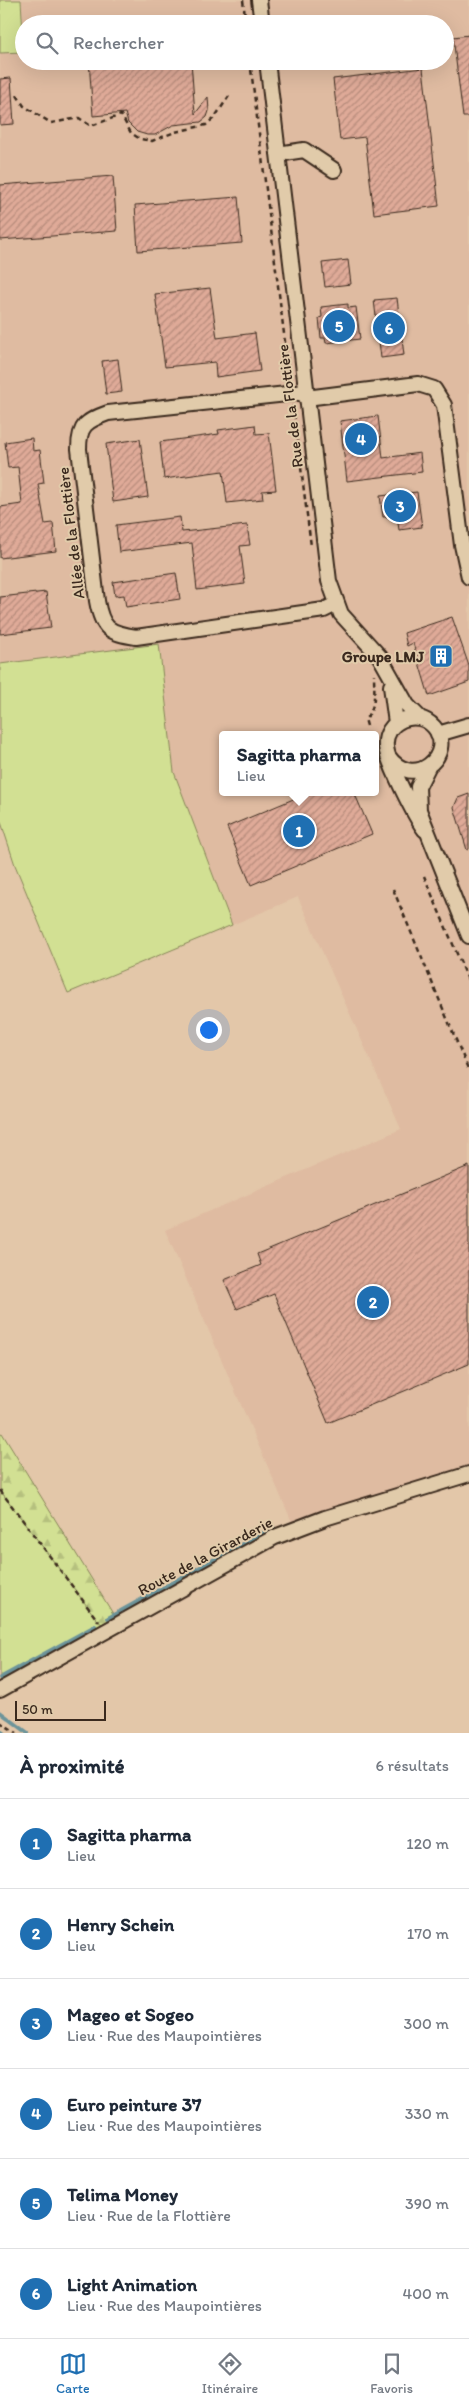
<!DOCTYPE html>
<html lang="fr">
<meta charset="utf-8">
<style>
:root{--surface:#fff;--page:#f6f6f7;--text:#1f2937;--muted:#747a83;--line:#e0e1e3;--accent:#1f6fb2}
body{margin:0;font-family:Itim,sans-serif;background:var(--page);color:var(--text)}
.scale{position:absolute;left:15px;bottom:12px;width:91px;box-sizing:border-box;padding-left:5px;border:2px solid #3b2a1e;border-top:0;font-size:14px;line-height:18px;white-space:nowrap;color:#3b2a1e;-webkit-text-stroke:4px #e1cbaa;paint-order:stroke}
.you{position:absolute;left:208px;top:1029px;width:18px;height:18px;margin:-12px;border:4px solid #fff;border-radius:50%;background:#1a73e8;box-shadow:0 0 0 8px #1a73e833}
.badge{display:grid;place-items:center;width:32px;height:32px;border-radius:50%;background:var(--accent);color:#fff;font-size:16px;font-weight:700}
.pin{position:absolute;translate:-50% -50%;border:2px solid #fff;box-shadow:0 1px 5px #0006}
.popup{position:absolute;left:219px;top:731px;width:160px;height:65px;box-sizing:border-box;display:grid;place-content:center;border-radius:5px;background:var(--surface);filter:drop-shadow(0 1px 4px #0005);font-size:16px;white-space:nowrap;color:var(--muted)}
.popup b{font-size:19px;color:var(--text)}
.popup::after{content:'';position:absolute;left:50%;top:100%;margin-left:-10px;border:10px solid transparent;border-top-color:var(--surface)}
.list{margin:0;padding:0;list-style:none}
h2{display:flex;justify-content:space-between;align-items:center;height:65px;margin:0;padding:0 20px;font-size:21px}
h2 small{font-size:16px;font-weight:400;color:var(--muted)}
.list li{display:grid;grid-template-columns:32px 1fr auto;gap:15px;align-items:center;box-sizing:border-box;height:90px;padding:0 20px;border-top:1px solid var(--line)}
.list b{display:block;font-size:19px;white-space:nowrap}
.list p{margin:0;font-size:16px;white-space:nowrap;color:var(--muted)}
.list em{font-size:16px;font-style:normal;color:var(--muted)}
.icon{flex:none;width:28px;height:28px;fill:none;stroke:currentColor;stroke-width:2;stroke-linecap:round;stroke-linejoin:round}
.map{position:relative;flex:none;width:469px;height:1733px;overflow:hidden}
.search{position:absolute;background:var(--surface);box-shadow:0 5px 20px #0002;left:15px;right:15px;top:15px;height:55px;display:flex;align-items:center;gap:12px;box-sizing:border-box;padding:0 18px;border-radius:28px;color:var(--muted);font-size:19px}
.sheet{height:605px;background:var(--surface)}
nav{display:flex;justify-content:space-around;align-items:center;box-sizing:border-box;height:70px;border-top:1px solid var(--line);background:var(--surface);font-size:14px;color:var(--muted)}
nav a{display:grid;justify-items:center;gap:2px}
nav .on{color:var(--accent)}
.map>svg:first-child{display:block}
.built{fill:#dfbba1;fill-rule:evenodd}
.grass{fill:#d2e093;stroke:#868558}
.forest{fill:url(#forest-firs);stroke:#868558}
.lines{fill:none;stroke-linecap:round;stroke-linejoin:round}
.stream{stroke:#6c949a;stroke-width:4}
.building{fill:url(#building-hatch);stroke:#3b2a1e}
.minor-casing{stroke:#3b2a1e;stroke-width:18}
.path{stroke:#3b2a1e;stroke-width:2.5;stroke-dasharray:5 4;stroke-linecap:butt}
.minor{stroke:#e1cbaa;stroke-width:14}
.labels{text-anchor:middle;dominant-baseline:central;stroke-width:4;stroke-linejoin:round;paint-order:stroke}
.street-label{font-size:16px;fill:#3b2a1e;stroke:#e1cbaa}
.poi-label{font-size:16px;font-weight:bold;fill:#3b2a1e;stroke:#e1cbaa;text-anchor:end}
</style>
<div class="map">
<svg width="469" height="1733" viewBox="0 0 469 1733">
<defs>
<pattern id="forest-firs" width="22" height="20" patternUnits="userSpaceOnUse" patternTransform="scale(1.25)"><rect width="22" height="20" fill="#d2e093"/><path d="M5 1l3.5 6h-7zM16 11l3.5 6h-7z" fill="#b5c07e"/></pattern>
<pattern id="building-hatch" width="6" height="6" patternUnits="userSpaceOnUse" patternTransform="scale(1.25)"><rect width="6" height="6" fill="#dfaa98"/><path d="M-1 1l2-2M0 6l6-6M5 7l2-2" fill="none" stroke="#b68b7b"/></pattern>
</defs>
<rect width="100%" height="100%" fill="#e3c7a9"/>
<filter id="ink" filterUnits="userSpaceOnUse"><feTurbulence type="fractalNoise" baseFrequency=".02" numOctaves="2"/><feDisplacementMap in="SourceGraphic" scale="10" xChannelSelector="R" yChannelSelector="G"/><feConvolveMatrix kernelMatrix="1 2 1 2 8 2 1 2 1" color-interpolation-filters="sRGB"/></filter>
<g filter="url(#ink)">
<path class="built" d="M21 0H469V1480L295 1529 165 1230 401 1129 298 897 232 925 174 772 159 645 0 664V53L24 52V61H445V24H24V41ZM223 735H375V792H223Z"/>
<path class="grass" d="M0 0H21L24 52 0 53Z
M159 644 174 772 232 925 68 993 15 865 0 819V664Z
M0 1490 102 1624 0 1681Z"/>
<path class="forest" d="M2 1433 115 1617 102 1624 99 1622 0 1490V1434Z"/>
<g class="lines">
<path class="stream" d="M108 1618 273 1527
M0 1678 95 1626
M0 1712 28 1733
M0 1731 3 1733"/>
</g>
<path class="building" d="M469 35V117H463L453 37Z
M89 61H191L195 114 208 97 209 111 207 117 201 122 173 125 155 135H147L137 132 128 123 125 113 93 116Z
M423 68 439 206 374 214 365 137 340 140 333 79Z
M11 78 14 124 0 125V79Z
M113 176 117 231 0 240V185Z
M238 197 242 243 138 251 135 205Z
M348 260 351 284 325 287 322 263Z
M210 288 217 338 255 333 260 371 216 377 215 362 165 367 155 294Z
M397 298 404 355 381 358 374 300Z
M348 304V308L356 307 360 339 326 343 325 338H321L319 318 322 317 321 307Z
M118 359 122 392 106 394 102 361Z
M378 416 383 458 420 453 422 472 347 481 340 421Z
M255 425 256 434 269 433 276 490 262 491 263 499 227 503 223 471 164 479 160 442 219 434 218 430Z
M32 438 33 451 40 450 44 483 38 484 45 524 53 523 56 551 0 558V507L22 504 18 467 8 468 5 442Z
M140 439 148 497 113 502 106 444Z
M417 492 422 527 399 530 397 516 383 517 380 496Z
M180 517 182 532 247 525 250 545 240 546 245 584 197 590 192 543 119 552 116 525Z
M176 573 180 599 126 607 124 595 115 596 113 582Z
M46 592 51 628 0 634V597Z
M452 617 469 666V682L429 696 413 643 407 646 404 633Z
M310 792H354L372 834 251 885 227 827Z
M469 794V849L467 850 454 807 458 798Z
M469 1166V1364L328 1423 274 1294 237 1309 224 1280 261 1265 257 1254Z"/>
<g class="lines">
<g class="minor-casing">
<path id="minor" d="M259 0 262 24
M267 61 329 581 341 614 380 657 407 705 420 718
M278 154 304 150 334 170
M306 392 108 413C86 421 79 425 79 449L97 601C102 629 109 633 136 637L324 610 336 604
M306 398 418 384 434 389 444 405 462 545 469 577
M391 686 396 723
M438 734 469 725
M388 756C413 792 457 754 434 727 417 707 383 721 386 747 388 763 415 817 425 830
M428 767 418 787 419 810 469 936
M0 1690 275 1537 325 1518 469 1474"/>
</g>
<path class="path" d="M243 0 246 24
M250 61 290 382
M17 95 24 106 51 123 79 118 91 126 121 115 131 133 140 139 152 141 175 132 206 125 215 117 229 96
M293 405 311 546
M367 726 365 719C377 709 374 688 374 674
M424 876 469 982
M393 889 469 1071
M0 1490 99 1622
M0 1722 17 1733"/>
<use href="#minor" class="minor"/>
</g>
</g>
<defs>
<g id="building-square" transform="scale(1.25)"><rect x="-9" y="-9" width="18" height="18" rx="4" fill="#1f6fb2" stroke="#e1cbaa"/><path d="M-4-6H4V6H1V3H-1V6H-4ZM-2.5-4.3h1.7v1.8h-1.7ZM.8-4.3h1.7v1.8H.8ZM-2.5-1h1.7V.8h-1.7ZM.8-1h1.7V.8H.8Z" fill="#fff"/></g>
</defs>
<g fill-rule="evenodd">
<use href="#building-square" x="441" y="656"/>
</g>
<g class="labels">
<g class="street-label">
<text transform="translate(290 406) rotate(-97)">Rue de la Flottière</text>
<text transform="translate(71 533) rotate(-97)">Allée de la Flottière</text>
<text transform="translate(205 1556) rotate(-28)">Route de la Girarderie</text>
</g>
<g class="poi-label">
<text x="424" y="656">Groupe LMJ</text>
</g>
</g>
</svg>
<div class="scale">50 m</div>
<div class="you"></div>
<div class="pin badge" style="left:299px;top:831px">1</div>
<div class="popup"><b>Sagitta pharma</b>Lieu</div>
<div class="pin badge" style="left:373px;top:1302px">2</div>
<div class="pin badge" style="left:400px;top:506px">3</div>
<div class="pin badge" style="left:361px;top:439px">4</div>
<div class="pin badge" style="left:339px;top:326px">5</div>
<div class="pin badge" style="left:389px;top:328px">6</div>
<div class="search"><svg class="icon" aria-label="search" viewBox="0 0 24 24"><circle cx="10" cy="10" r="6"/><path d="M15 15l6 6"/></svg>Rechercher</div>
</div>
<section class="sheet">
<h2>À proximité<small>6 résultats</small></h2>
<ul class="list">
<li><span class="badge">1</span><div><b>Sagitta pharma</b><p>Lieu</p></div><em>120 m</em></li>
<li><span class="badge">2</span><div><b>Henry Schein</b><p>Lieu</p></div><em>170 m</em></li>
<li><span class="badge">3</span><div><b>Mageo et Sogeo</b><p>Lieu · Rue des Maupointières</p></div><em>300 m</em></li>
<li><span class="badge">4</span><div><b>Euro peinture 37</b><p>Lieu · Rue des Maupointières</p></div><em>330 m</em></li>
<li><span class="badge">5</span><div><b>Telima Money</b><p>Lieu · Rue de la Flottière</p></div><em>390 m</em></li>
<li><span class="badge">6</span><div><b>Light Animation</b><p>Lieu · Rue des Maupointières</p></div><em>400 m</em></li>
</ul>
</section>
<nav>
<a class="on"><svg class="icon" aria-label="map" viewBox="0 0 24 24"><path d="M3 6l6-2 6 2 6-2v14l-6 2-6-2-6 2zM9 4v14M15 6v14"/></svg>Carte</a>
<a><svg class="icon" aria-label="directions" viewBox="0 0 24 24"><path d="M12 3l9 9-9 9-9-9zM9 14v-3h6M13 9l2 2-2 2"/></svg>Itinéraire</a>
<a><svg class="icon" aria-label="saved" viewBox="0 0 24 24"><path d="M7 4h10v16l-5-4-5 4z"/></svg>Favoris</a>
</nav>
